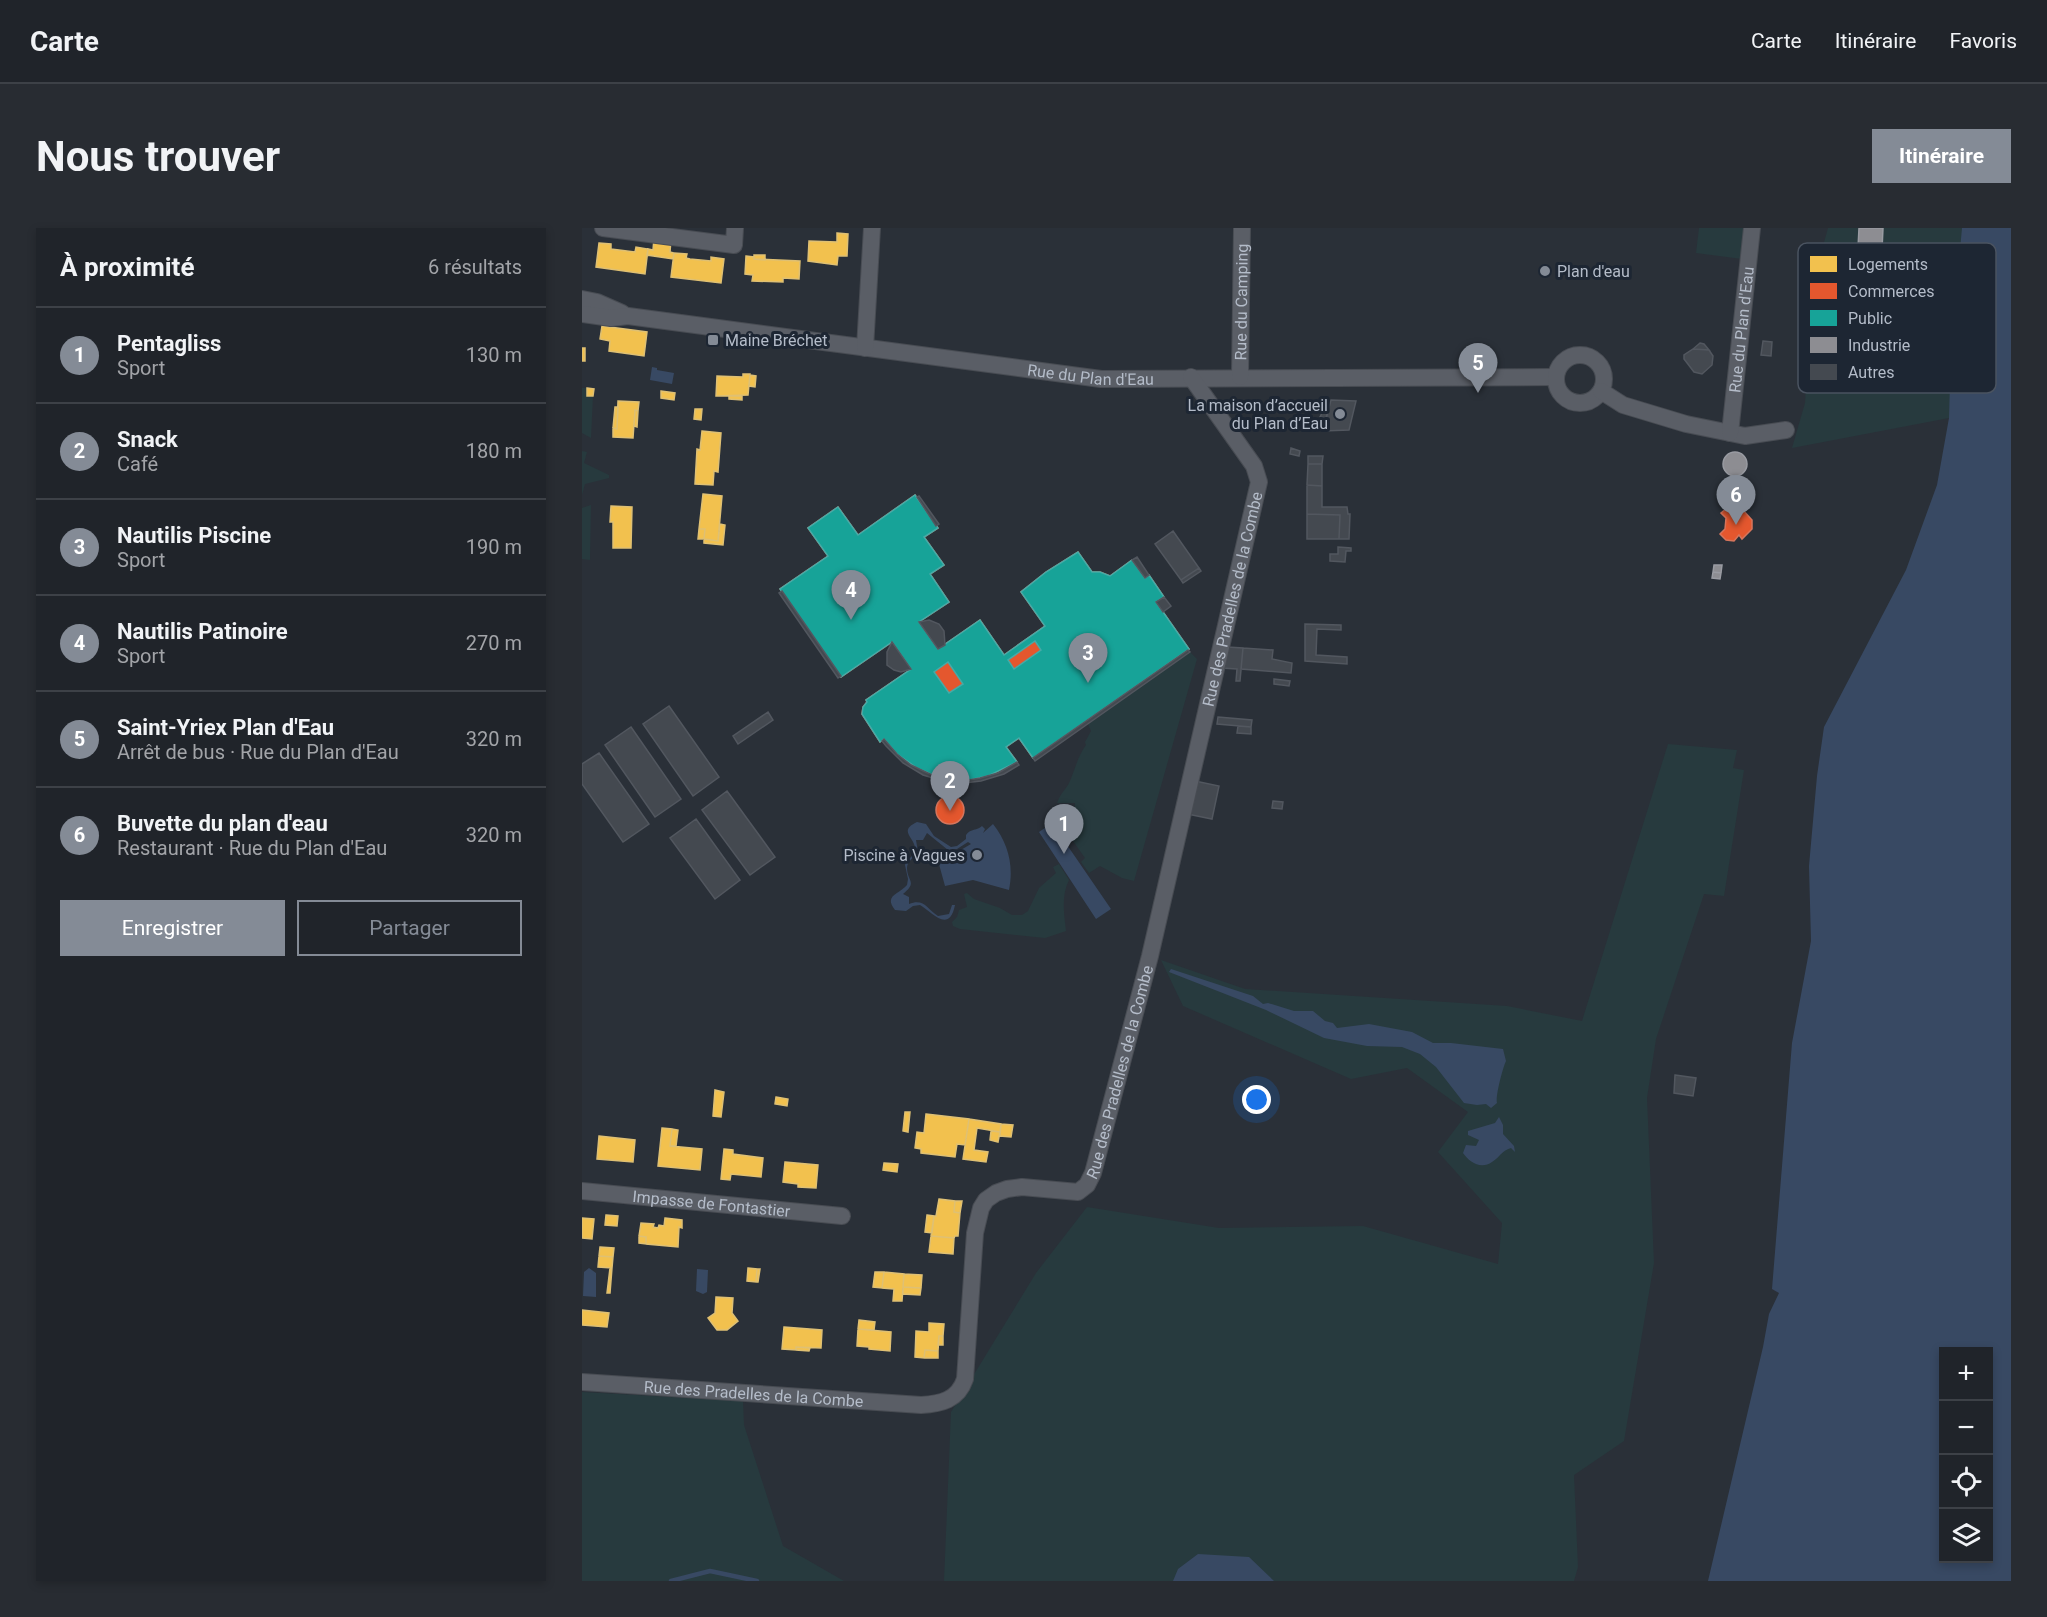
<!DOCTYPE html>
<html lang="fr">
<meta charset="utf-8">
<style>
:root{--surface:#20242a;--page:#282c32;--text:#f1f3f6;--muted:#a2a4a8;--line:#3d4147;--accent:#848b96}
body{margin:0;font-family:Roboto,sans-serif;background:var(--page);color:var(--text)}
.controls{position:absolute;right:18px;bottom:18px;display:grid;overflow:hidden;border-radius:0px;box-shadow:0 3px 9px #0003}
.controls button{width:54px;height:54px;display:grid;place-items:center;padding:0;border:0;border-bottom:2px solid var(--line);background:var(--surface);color:var(--text);font:30px sans-serif}
.you{position:absolute;left:675px;top:872px;width:21px;height:21px;margin:-15px;border:4px solid #fff;border-radius:50%;background:#1a73e8;box-shadow:0 0 0 9px #1a73e833}
.badge{display:grid;place-items:center;width:39px;height:39px;border-radius:50%;background:var(--accent);color:#fff;font-size:20px;font-weight:700}
.pin{position:absolute;translate:-50% -50px;filter:drop-shadow(0 2px 3px #0008)}
.pin::after{content:'';position:absolute;top:32px;width:21px;height:18px;background:inherit;clip-path:polygon(0 0,100% 0,50% 100%)}
.list{margin:0;padding:0;list-style:none}
h2{display:flex;justify-content:space-between;align-items:center;height:78px;margin:0;padding:0 24px;font-size:26px}
h2 small{font-size:20px;font-weight:400;color:var(--muted)}
.list li{display:grid;grid-template-columns:39px 1fr auto;gap:18px;align-items:center;box-sizing:border-box;height:96px;padding:0 24px;border-top:2px solid var(--line)}
.list b{display:block;font-size:22px;white-space:nowrap}
.list p{margin:0;font-size:20px;white-space:nowrap;color:var(--muted)}
.list em{font-size:20px;font-style:normal;color:var(--muted)}
.actions{display:flex;gap:12px;padding:18px 24px}
.actions a{flex:1;padding:14px 0;border:2px solid var(--accent);border-radius:0px;text-align:center;font-size:21px;color:var(--accent)}
.actions .main{background:var(--accent);color:#fff}
.icon{flex:none;width:33px;height:33px;fill:none;stroke:currentColor;stroke-width:2;stroke-linecap:round;stroke-linejoin:round}
.map{position:relative;flex:none;width:1429px;height:1353px;overflow:hidden;border-radius:0px}
header{display:flex;align-items:center;gap:36px;box-sizing:border-box;height:84px;padding:0 30px;background:var(--surface);border-bottom:2px solid var(--line)}
header strong{font-size:28px}
nav{display:flex;gap:33px;margin-inline-start:auto;font-size:21px}
.intro{display:flex;align-items:center;justify-content:space-between;box-sizing:border-box;height:144px;padding:0 36px}
h1{margin:0;font-size:42px}
.button{padding:15px 27px;border-radius:0px;background:var(--accent);color:#fff;font-size:21px;font-weight:700}
main{display:flex;gap:36px;padding:0 36px}
aside{flex:1;background:var(--surface);border-radius:0px;box-shadow:0 3px 9px #0003}
.map>svg:first-child{display:block}
.green{fill:#273a3e}
.water{fill:#384963;fill-rule:evenodd}
.homes{fill:#f2c14e;stroke:#dfc073;stroke-width:1.5}
.shops{fill:#e4572e;stroke:#d6755c;stroke-width:1.5}
.public{fill:#17a398;stroke:#46aaa7;stroke-width:1.5;fill-rule:evenodd}
.industry{fill:#8d8d92;stroke:#999ba2;stroke-width:1.5}
.lines{fill:none;stroke-linecap:round;stroke-linejoin:round}
.stream{stroke:#384963;stroke-width:4.5}
.building{fill:#444950;stroke:#52575f;stroke-width:1.5}
.street-casing{stroke:#484c53;stroke-width:18}
.street{stroke:#5a5e66;stroke-width:16}
.poi-dot{fill:#848b96;stroke:#1d2633;stroke-width:2}
.labels{text-anchor:middle;dominant-baseline:central;stroke-width:6;stroke-linejoin:round;paint-order:stroke}
.poi-label{font-size:16px;fill:#b4bcc9;stroke:#1d2633;text-anchor:start}
.street-label{font-size:16px;fill:#b4bcc9;stroke:#1d2633}
.key{fill:#1d2633;stroke:#4a5360;stroke-width:1.5}
.key-label{font-size:16px;fill:#b4bcc9}
</style>
<header>
<strong>Carte</strong>
<nav><a>Carte</a><a>Itinéraire</a><a>Favoris</a></nav>
</header>
<div class="intro"><h1>Nous trouver</h1><a class="button">Itinéraire</a></div>
<main>
<aside>
<h2>À proximité<small>6 résultats</small></h2>
<ul class="list">
<li><span class="badge">1</span><div><b>Pentagliss</b><p>Sport</p></div><em>130 m</em></li>
<li><span class="badge">2</span><div><b>Snack</b><p>Café</p></div><em>180 m</em></li>
<li><span class="badge">3</span><div><b>Nautilis Piscine</b><p>Sport</p></div><em>190 m</em></li>
<li><span class="badge">4</span><div><b>Nautilis Patinoire</b><p>Sport</p></div><em>270 m</em></li>
<li><span class="badge">5</span><div><b>Saint-Yriex Plan d'Eau</b><p>Arrêt de bus · Rue du Plan d'Eau</p></div><em>320 m</em></li>
<li><span class="badge">6</span><div><b>Buvette du plan d'eau</b><p>Restaurant · Rue du Plan d'Eau</p></div><em>320 m</em></li>
</ul>
<div class="actions"><a class="main">Enregistrer</a><a>Partager</a></div>
</aside>
<div class="map">
<svg width="1429" height="1353" viewBox="0 0 1429 1353">
<rect width="100%" height="100%" fill="#2a3038"/>
<path class="green" d="M1117 0H1163L1160 31 1114 25Z
M1246 0H1381L1367 190 1210 220 1223 175 1231 54Z
M0 160H5V168H11L9 210 0 205Z
M0 223 5 224 2 235 27 247V250L3 256 0 267Z
M9 277 8 332 0 331V280Z
M608 424 615 431 552 653 540 650 518 638 507 645 499 634 503 630 474 589 475 581H484V584L492 585 493 575H475C479 564 484 562 488 553 493 541 496 528 504 517L503 514 509 503 506 496Z
M1086 516 1155 522 1151 540 1162 542 1142 668 1122 666 1074 811 1065 870 1072 1035 1042 1213 992 1247 996 1339 992 1353H362L369 1184 454 1045 505 979 637 1000 781 998 916 1036 920 995 856 924 886 884 825 840 769 851 601 778 579 732 663 761 925 778 1000 793Z
M477 636 487 652C479 668 482 685 484 703L463 710 378 701 371 698 370 694 375 689 377 682 385 679 382 666 385 665 392 671 418 680 430 687H440L446 683 457 660 474 645 471 639Z
M0 1164 161 1173 162 1197 201 1318 262 1353H0Z"/>
<path class="water" d="M1380 0H1429V1353H1126L1181 1119 1187 1086 1197 1065 1190 1061 1210 815 1229 713 1227 638 1235 548 1242 499 1324 342 1355 257 1367 190 1369 121ZM1362 1124H1406V1330H1362Z
M70 139 75 140V142L92 145 90 156 68 152Z
M335 594 344 596 352 608 369 619 375 618 384 611V607C389 600 395 603 400 598L403 601 401 605 411 596C426 615 432 637 427 662L391 652 363 658 355 629 377 623 389 616 386 614 375 621 366 622 345 605 341 612H334L336 624C333 629 325 633 325 640 325 653 336 654 321 666L327 669V676C342 670 345 681 356 688L367 686 370 677H373C367 707 349 683 338 677L331 678 324 683 313 682C301 667 318 666 325 657L326 651 323 637C325 631 334 627 333 620 332 609 316 603 335 594Z
M470 595 529 681 514 691 457 604Z
M589 741 671 768 681 776 686 775 712 783H731L743 793 751 795 755 800 787 796 830 804 851 815H869L921 821 924 833C921 839 913 869 915 875L909 880 904 876 895 877 882 875 854 839 838 826 820 819 785 818 742 810 684 782 587 744Z
M917 889 921 897V906L932 918 933 924 929 920C919 923 918 929 910 934 899 942 887 934 881 925L884 917 894 918 897 912 886 907V903L913 895Z
M7 1040 14 1045V1069L1 1068 2 1044Z
M115 1041 126 1042 125 1064 121 1066 114 1063Z
M616 1326 667 1329 692 1353H591L596 1341Z"/>
<path class="homes" d="M255 5 266 6 265 28H256L255 37 226 33 227 13 255 14Z
M72 10 89 12 88 24 92 25 91 31 65 27 66 21 71 22Z
M17 15 29 16V21L53 24 54 19 66 21 63 46 14 39Z
M92 25 105 26 104 30 108 31 129 33V29L142 31 139 55 89 49Z
M172 27H183V32L172 31Z
M164 28 172 29V31L218 33 217 51 201 50V54L170 53 171 47 163 46Z
M20 98 65 104 62 128 27 123 28 113 18 111Z
M0 120H3V133H0Z
M161 146H168L166 167 134 168 135 148 161 149Z
M168 147 174 148 173 159 167 158Z
M5 160 12 161 11 168H5Z
M79 163 93 165 92 172 79 170Z
M147 168H160V172L147 171Z
M36 173 57 174 56 183 53 182 51 210 31 209V200L35 201Z
M33 179H36L35 201 31 200Z
M113 181H120L119 192 112 191Z
M53 182 56 183 55 199 52 198Z
M120 203 139 205 136 244 132 243 131 257 113 256 115 221 118 222Z
M121 266 140 268 136 313 122 311 123 301H117Z
M29 278 50 279 49 320H31V294H28Z
M138 296 143 297 141 317 122 315V311L136 313Z
M117 301H123L122 311H116Z
M133 862 142 864 139 889 131 888Z
M194 869 206 871 205 878 193 876Z
M323 884H328L326 904 321 903Z
M344 886 387 891 383 917 375 916 373 929 339 925V921L333 920 335 904 342 905Z
M387 891 419 896 418 904 395 900 392 922 406 924 404 934 381 931Z
M419 896 431 897 429 909 418 908Z
M80 900 90 901 88 918 120 921 118 942 76 938Z
M90 901 96 902 94 918H88Z
M409 903 418 904 416 914 408 912Z
M17 908 53 912 51 934 15 931Z
M142 921 151 922V926L181 930 179 949 149 946 148 952 139 951Z
M203 934 236 937 234 960 216 959V956L201 954Z
M302 935 316 936 315 944 301 942Z
M357 971 373 973 372 984 378 985 376 1008H373L372 1010 349 1008 352 988H354Z
M373 973H380L378 985 372 984Z
M24 987 36 988 35 998 23 997Z
M345 987 352 988 350 1005 343 1004Z
M0 990 12 991 10 1011 0 1010Z
M83 990 100 992V1000L97 999 96 1019 64 1016V1009L57 1008 59 995 72 996 71 999 76 1000 77 997 82 998Z
M57 1008 64 1009V1016L57 1015Z
M349 1008 372 1010 371 1026 347 1024Z
M18 1019 32 1020 31 1029 17 1028Z
M17 1028 31 1029 30 1040 16 1039Z
M28 1040H30L28 1065H25Z
M166 1040 175 1041 174 1054 165 1053Z
M175 1041H178L176 1054H174Z
M293 1044H302L300 1060 291 1059Z
M302 1044 322 1046 320 1073H311L312 1061 300 1060Z
M322 1046 340 1047 339 1060 321 1059Z
M321 1059 339 1060 338 1067 321 1066Z
M134 1069 151 1070 150 1085 156 1093 145 1102H135L126 1090 133 1085Z
M0 1082 27 1085 25 1099 0 1097Z
M277 1092 293 1094 292 1102 276 1101Z
M347 1095 362 1096 361 1108H357L356 1123 343 1122 342 1130 333 1129 334 1103 347 1104Z
M202 1099 240 1102 239 1120 214 1119V1122L200 1121Z
M276 1101 309 1104 308 1123 287 1121V1119L275 1118Z
M357 1108H361V1117H356Z
M214 1119 228 1120 227 1123 214 1122Z
M343 1122 356 1123V1130H342Z"/>
<path class="shops" d="M333 267 356 300 342 309 362 337 348 346 367 374 337 394 356 421 398 392 422 427 463 398 439 364 464 344 496 324 510 344H518L528 348 550 332 563 350 567 347 582 369 574 374 607 421 451 530 437 510 424 519 435 534 406 548 387 552H374L356 549 335 540 315 526 302 511 298 514 280 486 281 479 285 474 284 472 329 441 310 414 259 449 198 361 246 328 226 300 256 279 276 307Z
M1153 279 1158 285 1161 282 1170 292V301L1160 311 1157 307 1152 313 1144 312 1138 306 1143 301 1144 290 1139 285 1145 280Z
M354 582a14 14 0 1 1 28 0a14 14 0 1 1-28 0Z"/>
<path class="public" d="M333 267 356 300 342 309 362 337 348 346 367 374 337 394 356 421 398 392 422 427 463 398 439 364 464 344 496 324 510 344H518L528 348 550 332 563 350 567 347 582 369 574 374 607 421 451 530 437 510 424 519 435 534 406 548 387 552H374L356 549 335 540 315 526 302 511 298 514 280 486 281 479 285 474 284 472 329 441 310 414 259 449 198 361 246 328 226 300 256 279 276 307ZM453 413 459 422 432 441 426 432ZM366 434 381 456 367 465 352 444Z"/>
<path class="industry" d="M1277 0H1301L1300 22 1332 24 1329 57H1332L1331 65 1326 64V61H1322L1323 77 1317 76 1316 89 1334 90 1332 127 1317 126 1318 121H1310L1311 114H1307L1304 135 1276 133 1280 87 1297 88V80L1261 77 1263 52 1273 53 1274 33 1281 34 1282 20H1276Z
M1141 236a12 12 0 1 1 24 0a12 12 0 1 1-24 0Z
M1132 337H1140L1139 345 1131 344Z
M1131 344 1139 345 1138 351 1130 350Z"/>
<g class="lines">
<path class="stream" d="M89 1353 128 1343 175 1353"/>
</g>
<path class="building" d="M1181 113 1190 114 1189 128 1179 127Z
M1118 115 1122 116 1127 122 1111 121Z
M1111 121 1127 122 1131 128 1130 137 1120 146 1112 144 1102 131V127Z
M749 172 774 173 767 202 741 203Z
M742 181 746 182 744 190 738 189Z
M709 220 718 223 717 228 708 226Z
M726 228H741L740 236H726Z
M726 236H740V258L725 257Z
M725 257 740 258V279H765L766 286H768L767 311H757L758 287 725 286Z
M337 268 357 296 354 298 335 269Z
M725 286 758 287 757 311H725Z
M591 303 617 340 599 352 573 316Z
M756 319 769 320V323H764L763 334 748 333V326H756Z
M555 329 567 347 563 350 550 332Z
M617 340 619 343 601 355 599 352Z
M200 363 259 448 256 450 197 365Z
M582 369 589 378 581 384 574 374Z
M347 392 357 396 362 403 363 417 356 421 337 394Z
M723 396 759 397V402L735 401 734 427 765 429V436L723 433Z
M310 414 329 441 319 444 312 442 305 437V424Z
M645 419 661 420 658 453H654L655 441 640 440Z
M661 420 691 422 690 431 710 435 709 445 659 441Z
M606 422 608 424 453 533 451 530Z
M692 451 708 453 707 458 692 456Z
M87 478 137 549 111 568 61 496Z
M186 484 191 492 156 516 151 508Z
M636 489 670 492 669 499 635 496Z
M656 498 669 499V506L655 505Z
M49 499 99 571 73 589 23 517Z
M302 511 315 526 329 537 350 547 365 551 387 552 398 550 416 545 435 534 437 537 422 546 399 553 382 555 364 554 341 547 321 535 304 518 300 513Z
M17 525 67 596 41 614 0 556V536Z
M613 553 637 558 630 591 605 586Z
M145 563 193 629 168 647 120 582Z
M691 573 701 574 700 581 690 580Z
M114 591 158 652 133 671 88 610Z
M1093 847 1114 850 1111 868 1092 865Z"/>
<g class="lines">
<g class="street-casing">
<g id="street">
<path d="M21 0 152 17 153 0"/>
<path d="M0 71 15 74 40 85"/>
<path id="s1" d="M0 86 29 90 46 88 519 151 973 149"/>
<path d="M283 120 290 0"/>
<circle cx="998" cy="151" r="24"/>
<path id="s2" d="M658 149 660 0"/>
<path d="M1019 163 1041 177 1104 196 1163 208 1204 202"/>
<path id="s3" d="M1148 205 1170 0"/>
<path id="s4" d="M0 963 260 988"/>
<path id="s5" d="M0 1154 339 1177C359 1176 376 1172 383 1151L393 1005 399 980 404 972 414 965 425 961 440 959 496 964 505 957 511 945 568 728 677 254 672 238 609 149"/>
</g>
</g>
<use href="#street" class="street"/>
</g>
<g class="poi-dot">
<circle cx="963" cy="43" r="6"/>
<rect x="125" y="106" width="12" height="12" rx="3"/>
<circle cx="758" cy="186" r="6"/>
<circle cx="395" cy="627" r="6"/>
</g>
<g class="labels">
<g class="poi-label">
<text x="975" y="43">Plan d'eau</text>
<text x="143" y="112">Maine Bréchet</text>
<text x="746" y="177" text-anchor="end">La maison d’accueil<tspan x="746" dy="18">du Plan d’Eau</tspan></text>
<text x="383" y="627" text-anchor="end">Piscine à Vagues</text>
</g>
<g class="street-label">
<text stroke="none"><textPath href="#s2" startOffset="75">Rue du Camping</textPath></text>
<text stroke="none"><textPath href="#s3" startOffset="104">Rue du Plan d'Eau</textPath></text>
<text stroke="none"><textPath href="#s1" startOffset="513">Rue du Plan d'Eau</textPath></text>
<text stroke="none"><textPath href="#s5" startOffset="1287">Rue des Pradelles de la Combe</textPath></text>
<text stroke="none"><textPath href="#s5" startOffset="801">Rue des Pradelles de la Combe</textPath></text>
<text stroke="none"><textPath href="#s4" startOffset="130">Impasse de Fontastier</textPath></text>
<text stroke="none"><textPath href="#s5" startOffset="172">Rue des Pradelles de la Combe</textPath></text>
</g>
</g>
<rect x="1216" y="15" width="198" height="150" rx="9" class="key"/>
<rect x="1228" y="28" width="27" height="16" fill="#f2c14e"/>
<rect x="1228" y="55" width="27" height="16" fill="#e4572e"/>
<rect x="1228" y="82" width="27" height="16" fill="#17a398"/>
<rect x="1228" y="109" width="27" height="16" fill="#8d8d92"/>
<rect x="1228" y="136" width="27" height="16" fill="#444950"/>
<g class="key-label">
<text x="1266" y="42">Logements</text>
<text x="1266" y="69">Commerces</text>
<text x="1266" y="96">Public</text>
<text x="1266" y="123">Industrie</text>
<text x="1266" y="150">Autres</text>
</g>
</svg>
<div class="controls">
<button>+</button>
<button>−</button>
<button><svg class="icon" aria-label="locate" viewBox="0 0 24 24"><circle cx="12" cy="12" r="6"/><path d="M12 2v4M12 18v4M2 12h4M18 12h4"/></svg></button>
<button><svg class="icon" aria-label="layers" viewBox="0 0 24 24"><path d="M12 4l9 5-9 5-9-5zM3 14l9 5 9-5"/></svg></button>
</div>
<div class="you"></div>
<div class="pin badge" style="left:482px;top:626px">1</div>
<div class="pin badge" style="left:368px;top:583px">2</div>
<div class="pin badge" style="left:506px;top:455px">3</div>
<div class="pin badge" style="left:269px;top:392px">4</div>
<div class="pin badge" style="left:896px;top:165px">5</div>
<div class="pin badge" style="left:1154px;top:297px">6</div>
</div>
</main>
